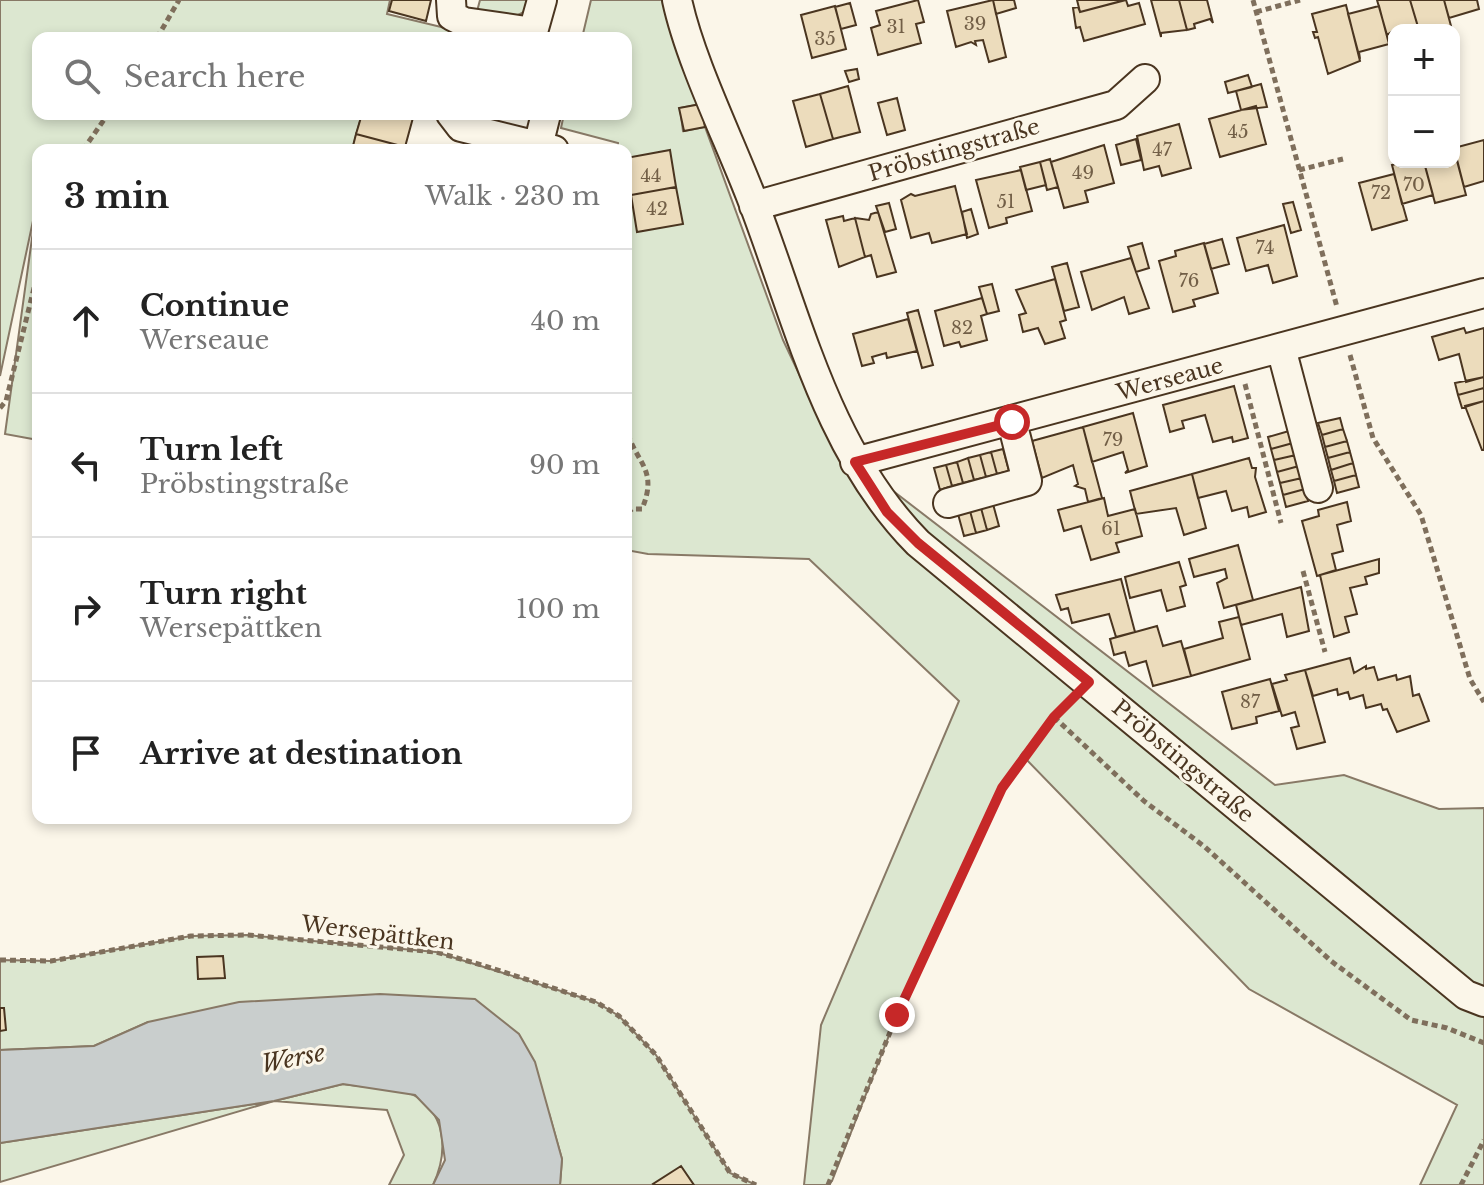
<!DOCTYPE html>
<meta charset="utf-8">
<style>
:root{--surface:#fff;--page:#f6f6f6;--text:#222;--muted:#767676;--line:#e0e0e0}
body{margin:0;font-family:"Libre Baskerville",serif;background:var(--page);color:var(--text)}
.controls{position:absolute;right:24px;top:24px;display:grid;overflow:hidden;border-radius:16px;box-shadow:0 4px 12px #0003}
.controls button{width:72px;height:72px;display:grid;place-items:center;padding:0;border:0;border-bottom:2px solid var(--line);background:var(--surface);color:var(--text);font:40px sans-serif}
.stop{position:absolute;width:24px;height:24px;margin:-18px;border:6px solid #c62828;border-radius:50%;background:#fff}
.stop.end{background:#c62828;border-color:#fff;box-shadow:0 2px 8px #0008}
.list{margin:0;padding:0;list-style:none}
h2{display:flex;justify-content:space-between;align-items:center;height:104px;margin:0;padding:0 32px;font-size:34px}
h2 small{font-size:26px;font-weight:400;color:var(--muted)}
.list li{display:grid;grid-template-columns:52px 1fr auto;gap:24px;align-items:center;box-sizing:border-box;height:144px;padding:0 32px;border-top:2px solid var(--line)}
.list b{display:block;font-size:30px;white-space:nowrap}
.list p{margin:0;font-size:26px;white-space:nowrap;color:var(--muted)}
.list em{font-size:26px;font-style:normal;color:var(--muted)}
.icon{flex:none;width:44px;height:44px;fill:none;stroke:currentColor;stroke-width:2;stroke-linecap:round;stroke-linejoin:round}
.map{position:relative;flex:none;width:1484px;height:1185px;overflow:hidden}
.search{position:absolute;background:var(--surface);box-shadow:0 4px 12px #0003;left:32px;top:32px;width:600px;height:88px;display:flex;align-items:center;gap:20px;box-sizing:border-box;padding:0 28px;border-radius:16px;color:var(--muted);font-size:30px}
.panel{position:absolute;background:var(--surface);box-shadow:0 4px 12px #0003;left:32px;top:144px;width:600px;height:680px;border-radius:16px}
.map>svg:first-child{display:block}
.green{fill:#dce7d0;stroke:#887966;stroke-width:2}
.water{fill:#c9cecd;stroke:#887966;stroke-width:2}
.building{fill:#ecdcbc;stroke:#4a3520;stroke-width:2}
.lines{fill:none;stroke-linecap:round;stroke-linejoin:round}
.minor-casing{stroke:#4a3520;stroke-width:32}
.path{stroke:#7f6f5c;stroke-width:5;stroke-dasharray:6 4;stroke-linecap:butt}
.minor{stroke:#fbf6e9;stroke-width:28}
.route{stroke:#c62828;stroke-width:10}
.labels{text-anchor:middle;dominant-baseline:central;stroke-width:6;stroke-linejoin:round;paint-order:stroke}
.number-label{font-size:18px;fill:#725f47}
.street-label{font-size:22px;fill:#4a3520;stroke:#fbf6e9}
.water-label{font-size:24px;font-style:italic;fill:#4a3520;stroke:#fbf6e9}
</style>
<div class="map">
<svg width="1484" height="1185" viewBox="0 0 1484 1185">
<rect width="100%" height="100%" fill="#fbf6e9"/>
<path class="green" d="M0 0H390L387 14 462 32 460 38H38V114H362L352 150H38V440L5 434 37 202 0 376Z
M480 0H538C520 20 500 22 475 19Z
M591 0H664L701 104 680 108 683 131 705 127 783 340 826 431 888 487 1275 785 1344 775 1439 809 1484 808V1185H1420L1457 1105 1249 989 1023 756 1002 789 897 1015 832 1181 828 1185H804L821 1025 959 701 809 559 648 554 626 550V150H618V143L561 128 564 114H626V38H582Z
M247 935 436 952 596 1002 619 1016 656 1055 730 1173 756 1185H560L562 1159 549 1113 148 1022 94 1046 0 1050V960L51 961 191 936Z
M343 1084C360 1087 404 1088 417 1097 448 1118 447 1155 433 1185H389L404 1155 387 1110 274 1101 0 1182V1143L274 1101Z"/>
<path class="water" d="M380 994 475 999 519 1034 535 1062 562 1159 560 1185H433L445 1160 439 1120 415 1095 343 1084 274 1101 0 1143V1050L94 1046 148 1022 239 1002Z"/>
<path class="building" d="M392 0H431L426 21 389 11Z
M918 0 924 22 916 24 921 43 878 55 871 28 880 25 876 11Z
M993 0H1014L1016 8 996 14Z
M993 0 1006 57 989 62 983 40 975 41 976 45 971 42 956 47 947 11Z
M1077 0H1125L1080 12Z
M1126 0 1128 6 1139 3 1145 24 1084 41 1080 27 1076 28 1073 8 1078 7 1080 12Z
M1151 0H1179L1187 30 1161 33V37Z
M1179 0H1207L1213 23 1210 19 1194 24 1195 28 1187 30Z
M1377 0H1410L1418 27 1394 30 1387 35Z
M1410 0H1444L1451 26 1419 30Z
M1444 0H1477L1479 9 1449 18Z
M850 3 856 25 841 29 835 7Z
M1346 5 1360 61 1328 74 1318 37 1315 38 1313 32H1317L1312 14Z
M835 6 846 49 812 58 801 15Z
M1379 6 1389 44 1359 52 1360 59 1348 14Z
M857 69 859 79 849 82 845 71Z
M1248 75 1252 87 1228 93 1225 82Z
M1261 84 1267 107 1241 110 1236 91Z
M848 86 860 132 833 139 820 94Z
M820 94 833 139 806 147 793 101Z
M897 98 905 130 887 135 878 103Z
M701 104 705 127 684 131 679 108Z
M1256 106 1266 144 1220 157 1209 119Z
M362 114H414L405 147 356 134Z
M1179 124 1191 168 1162 176 1159 166 1144 170 1137 136Z
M356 134 405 147 410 150H352Z
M1136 139 1141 160 1121 165 1116 145Z
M1484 140V181L1464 187 1454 148Z
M1104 145 1114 183 1085 191 1088 202 1064 208 1051 162Z
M670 150 676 187 631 195 626 158Z
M1456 157 1466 195 1435 203 1425 166 1454 162Z
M1050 159 1058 187 1047 190 1040 162Z
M1040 162 1046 185 1026 190 1020 167Z
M1403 162H1424L1433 195 1402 204 1392 165Z
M1021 170 1032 211 1006 218 1007 223 989 228 976 180Z
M1394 174 1407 220 1372 230 1359 183Z
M955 186 967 234 932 243 929 233 911 238 901 200 911 194 915 196Z
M676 187 683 224 637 232 631 195Z
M1293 202 1301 230 1291 233 1283 204Z
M889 203 896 229 885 232 876 206Z
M971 209 978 234 967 238 962 212Z
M878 212 896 272 877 277 871 255 865 257 855 218 869 220 871 214Z
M843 216 844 221 855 218 865 257 839 267 826 220Z
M1284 225 1297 276 1273 283 1268 265 1246 271 1237 238Z
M1222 239 1229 264 1211 269 1204 244Z
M1142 243 1149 268 1136 272 1128 247Z
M1204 243 1218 293 1193 300 1195 306 1173 312 1159 261 1176 256 1175 251Z
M1131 258 1149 308 1129 314 1124 297 1092 310 1081 272Z
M1067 263 1079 307 1064 311 1052 267Z
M1055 279 1066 320 1060 322 1065 338 1045 344 1038 328 1023 332 1019 315 1026 313 1016 290Z
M992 284 999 311 987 314 979 287Z
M982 298 987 314 981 316 987 340 961 347 959 342 944 346 935 311Z
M918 310 933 365 922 368 907 313Z
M908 319 917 351 887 358 886 353 872 357 874 363 862 366 853 334Z
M1464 328 1466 333 1484 328V377L1466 382 1459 354 1439 360 1432 337Z
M1484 377V388L1458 395 1455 383Z
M1234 386 1248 438 1233 442 1232 437 1213 442 1205 415 1182 421 1184 428 1170 432 1163 405Z
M1484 388V401L1462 408 1458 395Z
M1484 401V450H1482L1465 406Z
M1133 413 1147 466 1125 473 1128 470 1123 452 1092 462 1083 427Z
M1340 418 1343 429 1322 435 1318 423Z
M1083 427 1102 498 1088 502 1085 489 1075 486 1078 484 1073 465 1042 478 1032 441Z
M1343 429 1347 441 1325 447 1322 435Z
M1289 431 1293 443 1271 449 1268 437Z
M1347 441 1350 452 1328 458 1325 447Z
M1293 443 1296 455 1274 460 1271 449Z
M1003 449 1009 471 997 474 991 452Z
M991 452 997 474 986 477 980 455Z
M1350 452 1353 463 1331 470 1328 458Z
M980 455 986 477 974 480 968 458Z
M1296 455 1299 466 1277 472 1274 460Z
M968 458 974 480 963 483 957 462Z
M1249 458 1252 468H1256L1255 477 1266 512 1249 517 1247 507 1232 511 1226 491 1198 498 1192 474Z
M957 462 963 483 952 486 946 465Z
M1353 463 1356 475 1334 481 1331 470Z
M946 465 952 486 940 490 934 468Z
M1299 466 1302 478 1280 483 1277 472Z
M1192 474 1206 528 1184 535 1176 508 1136 514 1130 491Z
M1356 475 1359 487 1337 493 1334 481Z
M1302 478 1305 489 1283 495 1280 483Z
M1305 489 1308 501 1286 507 1283 495Z
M1104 498 1108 516 1135 509 1142 536 1116 543 1119 552 1091 560 1081 526 1064 531 1058 510Z
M1347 502 1351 521 1337 525 1343 551 1332 554 1336 570 1317 576 1302 521 1319 516 1318 510Z
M993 504 999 526 987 530 981 508Z
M981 508 987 530 976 533 970 511Z
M970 511 976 533 964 536 958 514Z
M1238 545 1253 600 1224 608 1217 583 1227 578 1225 569 1194 577 1189 559Z
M1379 559V573L1365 577 1367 584 1350 588 1357 614 1345 617 1349 632 1334 637 1320 575Z
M1179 562 1186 585 1180 587 1185 606 1167 611 1161 590 1130 598 1125 577Z
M1121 579 1135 632 1116 637 1109 614 1072 623 1068 608 1061 610 1056 595Z
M1301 587 1309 631 1287 637 1282 614 1241 625 1236 605Z
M1239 617 1250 659 1191 676 1184 649 1223 638 1219 622Z
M1157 626 1163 646 1181 641 1191 676 1153 686 1146 661 1129 666 1125 652 1114 655 1110 639Z
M1350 658 1354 673 1366 666V669L1374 667 1378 680 1396 675 1397 680 1410 676 1413 696 1419 694 1429 721 1397 732 1387 709 1383 710 1381 704 1366 708 1363 695 1350 699 1348 692 1338 695 1337 689 1313 696 1305 670Z
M1305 670 1325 742 1297 749 1291 728 1299 726 1295 712 1282 716 1272 684 1287 680 1285 675Z
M1270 679 1279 711 1256 717 1257 723 1232 729 1222 692Z
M223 956 225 978 198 979 197 957Z
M0 1008H4L6 1030 0 1031Z
M681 1166 694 1185H654L653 1184Z"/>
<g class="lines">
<g class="minor-casing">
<path id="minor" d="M451 0 452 16 464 22 533 32 542 0
M677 0C690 60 727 135 750 194 797 314 825 449 918 543L1466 995 1484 1002
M451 114 461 127 554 150
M538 146 546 114
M754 206 1116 105 1145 79
M1281 348 1318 488
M855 462 1484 293
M948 503 1027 481 1012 422"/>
</g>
<path class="path" d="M1253 0 1337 307
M1256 12 1300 0
M157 38 179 0
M83 150 108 114
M1299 170 1343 159
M1350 355 1373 438 1421 515 1470 679 1484 702
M626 365C633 386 621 407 626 428 635 463 659 468 642 509H632L626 514
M1245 384 1281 523
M0 408 6 401 38 272
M1303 571 1325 652
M1054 717 1144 801 1205 847 1331 961 1411 1020 1447 1028 1484 1043
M0 960 51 961 191 936 247 935 436 952 485 966 596 1002 619 1016 656 1055 730 1173 756 1185
M828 1185 897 1015 1002 788 1023 755 1071 700
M1461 1185 1484 1140"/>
<use href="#minor" class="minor"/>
</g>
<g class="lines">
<path class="route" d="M897 1015 1002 788 1054 717 1089 682 918 543 887 512 855 462 1012 422"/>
</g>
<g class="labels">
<g class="number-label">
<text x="975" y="24">39</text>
<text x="896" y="27">31</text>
<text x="825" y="39">35</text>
<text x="1238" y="132">45</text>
<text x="1162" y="150">47</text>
<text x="1083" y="173">49</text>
<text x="651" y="176">44</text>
<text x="1414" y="185">70</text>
<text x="1381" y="193">72</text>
<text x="1006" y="202">51</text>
<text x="657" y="209">42</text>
<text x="1265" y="248">74</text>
<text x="1189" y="281">76</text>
<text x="962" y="328">82</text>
<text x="1113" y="440">79</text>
<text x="1111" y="529">61</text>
<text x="1250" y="702">87</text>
</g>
<g class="street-label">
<text transform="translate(954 150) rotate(-16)">Pröbstingstraße</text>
<text transform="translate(1170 379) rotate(-15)">Werseaue</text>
<text transform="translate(1183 761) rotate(40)">Pröbstingstraße</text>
<text transform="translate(378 933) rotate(7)">Wersepättken</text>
</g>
<g class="water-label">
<text transform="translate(293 1058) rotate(-11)">Werse</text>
</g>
</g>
</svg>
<div class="controls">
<button>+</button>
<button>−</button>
</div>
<div class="stop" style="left:1012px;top:422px"></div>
<div class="stop end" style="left:897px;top:1015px"></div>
<div class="search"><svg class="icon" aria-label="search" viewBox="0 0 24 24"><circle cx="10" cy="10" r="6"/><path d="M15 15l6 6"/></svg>Search here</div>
<section class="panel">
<h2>3 min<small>Walk · 230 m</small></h2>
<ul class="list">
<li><svg class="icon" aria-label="ahead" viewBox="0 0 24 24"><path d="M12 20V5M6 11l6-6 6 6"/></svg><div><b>Continue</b><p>Werseaue</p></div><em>40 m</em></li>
<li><svg class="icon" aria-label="left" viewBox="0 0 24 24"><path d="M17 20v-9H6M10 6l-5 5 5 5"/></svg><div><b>Turn left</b><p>Pröbstingstraße</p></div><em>90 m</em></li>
<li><svg class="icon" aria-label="right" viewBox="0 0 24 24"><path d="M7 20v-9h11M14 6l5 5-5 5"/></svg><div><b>Turn right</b><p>Wersepättken</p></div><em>100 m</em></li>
<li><svg class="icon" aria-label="arrive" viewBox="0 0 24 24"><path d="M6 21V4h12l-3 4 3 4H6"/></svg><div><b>Arrive at destination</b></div></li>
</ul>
</section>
</div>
